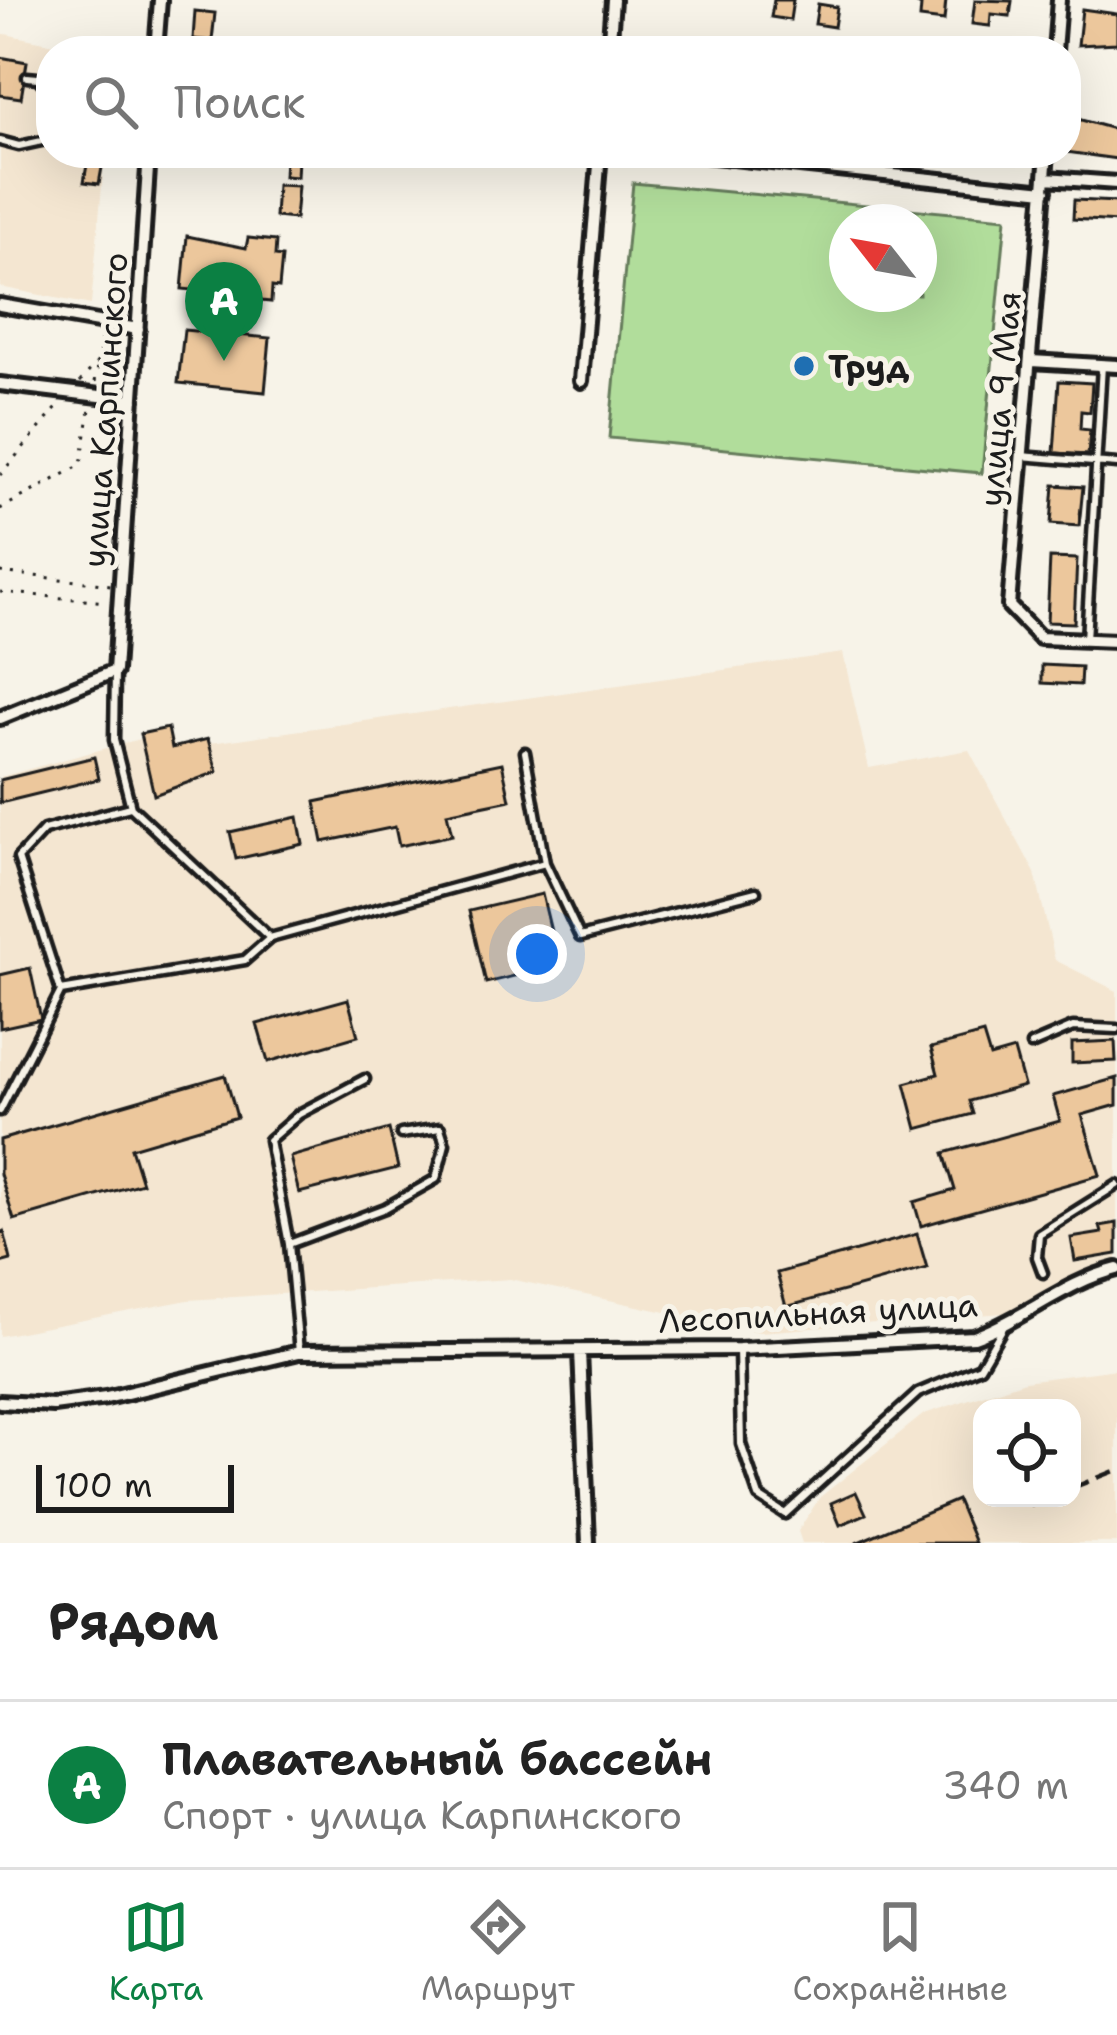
<!DOCTYPE html>
<html lang="ru">
<meta charset="utf-8">
<style>
:root{--surface:#fff;--page:#f6f6f6;--text:#222;--muted:#767676;--line:#e0e0e0;--accent:#0b8043}
body{margin:0;font-family:"Shantell Sans",sans-serif;background:var(--page);color:var(--text)}
.controls{position:absolute;right:36px;bottom:36px;display:grid;overflow:hidden;border-radius:24px;box-shadow:0 12px 48px #0002}
.controls button{width:108px;height:108px;display:grid;place-items:center;padding:0;border:0;border-bottom:3px solid var(--line);background:var(--surface);color:var(--text);font:60px sans-serif}
.compass{position:absolute;left:829px;top:204px;width:108px;height:108px;border-radius:50%;background:var(--surface);box-shadow:0 12px 48px #0002;rotate:301deg}
.scale{position:absolute;left:36px;bottom:30px;width:198px;box-sizing:border-box;padding-left:12px;border:6px solid #1c1c1c;border-top:0;font-size:33px;line-height:42px;white-space:nowrap;color:#1c1c1c;-webkit-text-stroke:9px #f7f3e8;paint-order:stroke}
.you{position:absolute;left:537px;top:954px;width:42px;height:42px;margin:-30px;border:9px solid #fff;border-radius:50%;background:#1a73e8;box-shadow:0 0 0 18px #1a73e833}
.badge{display:grid;place-items:center;width:78px;height:78px;border-radius:50%;background:var(--accent);color:#fff;font-size:39px;font-weight:700}
.pin{position:absolute;translate:-50% -99px;filter:drop-shadow(0 3px 6px #0008)}
.pin::after{content:'';position:absolute;top:63px;width:42px;height:36px;background:inherit;clip-path:polygon(0 0,100% 0,50% 100%)}
.list{margin:0;padding:0;list-style:none}
h2{display:flex;justify-content:space-between;align-items:center;height:156px;margin:0;padding:0 48px;font-size:51px}
h2 small{font-size:39px;font-weight:400;color:var(--muted)}
.list li{display:grid;grid-template-columns:78px 1fr auto;gap:36px;align-items:center;box-sizing:border-box;height:168px;padding:0 48px;border-top:3px solid var(--line)}
.list b{display:block;font-size:45px;white-space:nowrap}
.list p{margin:0;font-size:39px;white-space:nowrap;color:var(--muted)}
.list em{font-size:39px;font-style:normal;color:var(--muted)}
.icon{flex:none;width:66px;height:66px;fill:none;stroke:currentColor;stroke-width:2;stroke-linecap:round;stroke-linejoin:round}
.map{position:relative;flex:none;width:1117px;height:1543px;overflow:hidden}
.search{position:absolute;background:var(--surface);box-shadow:0 12px 48px #0002;left:36px;right:36px;top:36px;height:132px;display:flex;align-items:center;gap:30px;box-sizing:border-box;padding:0 42px;border-radius:48px;color:var(--muted);font-size:45px}
.sheet{height:324px;background:var(--surface)}
nav{display:flex;justify-content:space-around;align-items:center;box-sizing:border-box;height:168px;border-top:3px solid var(--line);background:var(--surface);font-size:33px;color:var(--muted)}
nav a{display:grid;justify-items:center;gap:6px}
nav .on{color:var(--accent)}
.map>svg:first-child{display:block}
.built{fill:#f4e6d1;fill-rule:evenodd}
.green{fill:#b1dd9b;stroke:#667c5c;stroke-width:3;fill-rule:evenodd}
.building{fill:#ecc79c;stroke:#1c1c1c;stroke-width:3}
.lines{fill:none;stroke-linecap:round;stroke-linejoin:round}
.service-casing{stroke:#1c1c1c;stroke-width:15}
.minor-casing{stroke:#1c1c1c;stroke-width:20}
.path{stroke:#1c1c1c;stroke-width:3;stroke-dasharray:3 9;stroke-linecap:butt}
.service{stroke:#f7f3e8;stroke-width:6}
.minor{stroke:#f7f3e8;stroke-width:10}
.rail{stroke:#1c1c1c;stroke-width:4.5;stroke-dasharray:18 9;stroke-linecap:butt}
.poi-dot{fill:#1f6fb2;stroke:#f7f3e8;stroke-width:4.5}
.labels{text-anchor:middle;dominant-baseline:central;stroke-width:10;stroke-linejoin:round;paint-order:stroke}
.poi-label{font-size:33px;font-weight:bold;fill:#1c1c1c;stroke:#f7f3e8;text-anchor:start}
.street-label{font-size:33px;fill:#1c1c1c;stroke:#f7f3e8}
</style>
<div class="map">
<svg width="1117" height="1543" viewBox="0 0 1117 1543">
<rect width="100%" height="100%" fill="#f7f3e8"/>
<filter id="ink" filterUnits="userSpaceOnUse"><feTurbulence type="fractalNoise" baseFrequency=".00833" numOctaves="2"/><feDisplacementMap in="SourceGraphic" scale="24" xChannelSelector="R" yChannelSelector="G"/><feConvolveMatrix kernelMatrix="1 2 1 2 8 2 1 2 1" color-interpolation-filters="sRGB"/></filter>
<g filter="url(#ink)">
<path class="built" d="M0 33 89 51H51V153H105L91 305 0 287Z
M843 653 869 768 969 750 1035 873 1055 960 1117 991V1262L1004 1313 760 1332 510 1279 188 1300 0 1336V777L169 731 175 748Z
M1117 1369V1543H802L798 1531 820 1497 924 1414 1025 1381ZM982 1408H1072V1498H982Z"/>
<path class="green" d="M633 183 1006 218 982 473 609 438ZM919 222V294H847V222Z"/>
<path class="building" d="M774 0H793L790 20 771 17Z
M908 0H946L944 21 920 18 921 6Z
M975 0 1012 1 1010 16 991 14 990 26 972 24Z
M818 4 837 7 834 27 815 24Z
M1082 9 1117 14V43L1078 45Z
M195 11 215 13 212 41 193 39Z
M0 57 27 62 21 98 0 95Z
M1067 116 1117 130V159L1066 152Z
M285 158 298 159 297 177 284 176Z
M88 159 103 162 99 184 84 182Z
M277 185 298 186 295 219 275 217Z
M1074 200 1117 202V222L1073 219Z
M187 236 246 248 248 238 276 241 275 256 282 257 279 288 272 287 271 302 240 299 242 288 204 284 203 291 182 289Z
M184 330 270 338 265 392 178 383Z
M1059 381 1092 383 1090 412 1081 411 1080 429 1090 430 1088 455 1054 453Z
M1054 485 1083 487 1079 526 1051 524Z
M1050 558 1077 559 1074 623 1047 622Z
M1042 665 1081 667 1080 685 1042 683Z
M168 728 172 748 208 739 217 772 154 795 140 734Z
M94 757 99 779 0 803V780Z
M502 763 510 800 447 813 452 835 399 846 395 827 323 842 315 802Z
M298 817 303 844 236 859 230 832Z
M542 894 559 965 486 983 469 911Z
M30 968 41 1019 0 1028V975Z
M348 999 358 1036 268 1062 257 1024Z
M983 1034 990 1057 1014 1050 1024 1086 969 1101 973 1114 917 1129 905 1083 938 1074 931 1048Z
M1115 1041 1116 1061 1072 1063V1043Z
M225 1075 237 1117 131 1148 142 1183 14 1220 0 1174V1140Z
M1117 1078V1105L1082 1115 1100 1175 921 1226 914 1202 955 1190 944 1153 1060 1121 1053 1096Z
M389 1129 398 1168 299 1193 290 1157Z
M1117 1223V1254L1075 1261 1071 1238 1102 1233 1100 1226Z
M4 1231 11 1260 0 1263V1233Z
M917 1234 927 1268 786 1307 777 1273Z
M856 1492 866 1514 840 1525 831 1503Z
M957 1500 975 1543H856Z"/>
<g class="lines">
<g class="service-casing">
<path id="service" d="M27 77 38 78 51 93
M0 141 19 146 51 139
M1021 456 1117 464
M1086 640 1102 365
M115 671 114 740 131 807 270 938 545 863 525 752
M545 863 580 937 756 892
M61 991 18 858 44 830 130 807
M1031 1045 1073 1027 1117 1029
M0 1111 61 991 245 960 270 938
M289 1244 385 1208 436 1179 445 1144 440 1128 401 1134
M1043 1273 1037 1257 1039 1234 1117 1185
M739 1349 741 1444 759 1497 785 1514 918 1393 980 1367 1004 1326
M299 1352 289 1244 269 1140 299 1114 365 1079"/>
</g>
<g class="minor-casing">
<path id="minor" d="M156 51 160 0
M609 51 613 0
M1055 51 1059 0
M686 153 1045 191
M1047 153 1009 606 1040 638 1117 641
M1046 178 1117 183
M0 305 138 329
M1031 361 1117 366
M581 381 600 153
M0 384 133 400
M0 718 115 671 149 153
M580 1351 588 1543
M0 1402 53 1405 106 1398 299 1352 739 1349 974 1337C1024 1319 1065 1282 1117 1269"/>
</g>
<path class="path" d="M80 382 99 360 102 333
M95 382 99 360
M0 475 61 403
M0 509 81 465 90 409
M0 572 111 585
M0 592 106 602"/>
<use href="#service" class="service"/>
<use href="#minor" class="minor"/>
<path class="rail" d="M1072 1488 1117 1470
M1030 1505 1048 1498"/>
</g>
</g>
<circle class="poi-dot" cx="804" cy="366" r="12"/>
<g class="labels">
<g class="poi-label">
<text x="828" y="366">Труд</text>
</g>
<g class="street-label">
<text transform="translate(1000 399) rotate(-85)">улица 9 Мая</text>
<text transform="translate(105 410) rotate(-86)">улица Карпинского</text>
<text transform="translate(818 1313) rotate(-3)">Лесопильная улица</text>
</g>
</g>
</svg>
<div class="controls">
<button><svg class="icon" aria-label="locate" viewBox="0 0 24 24"><circle cx="12" cy="12" r="6"/><path d="M12 2v4M12 18v4M2 12h4M18 12h4"/></svg></button>
</div>
<svg class="compass" viewBox="-18 -18 36 36"><path d="M0-13l5 13h-10z" fill="#e53935"/><path d="M0 13l5-13h-10z" fill="#767676"/></svg>
<div class="scale">100 m</div>
<div class="you"></div>
<div class="pin badge" style="left:224px;top:361px">A</div>
<div class="search"><svg class="icon" aria-label="search" viewBox="0 0 24 24"><circle cx="10" cy="10" r="6"/><path d="M15 15l6 6"/></svg>Поиск</div>
</div>
<section class="sheet">
<h2>Рядом<small></small></h2>
<ul class="list">
<li><span class="badge">A</span><div><b>Плавательный бассейн</b><p>Спорт · улица Карпинского</p></div><em>340 m</em></li>
</ul>
</section>
<nav>
<a class="on"><svg class="icon" aria-label="map" viewBox="0 0 24 24"><path d="M3 6l6-2 6 2 6-2v14l-6 2-6-2-6 2zM9 4v14M15 6v14"/></svg>Карта</a>
<a><svg class="icon" aria-label="directions" viewBox="0 0 24 24"><path d="M12 3l9 9-9 9-9-9zM9 14v-3h6M13 9l2 2-2 2"/></svg>Маршрут</a>
<a><svg class="icon" aria-label="saved" viewBox="0 0 24 24"><path d="M7 4h10v16l-5-4-5 4z"/></svg>Сохранённые</a>
</nav>
